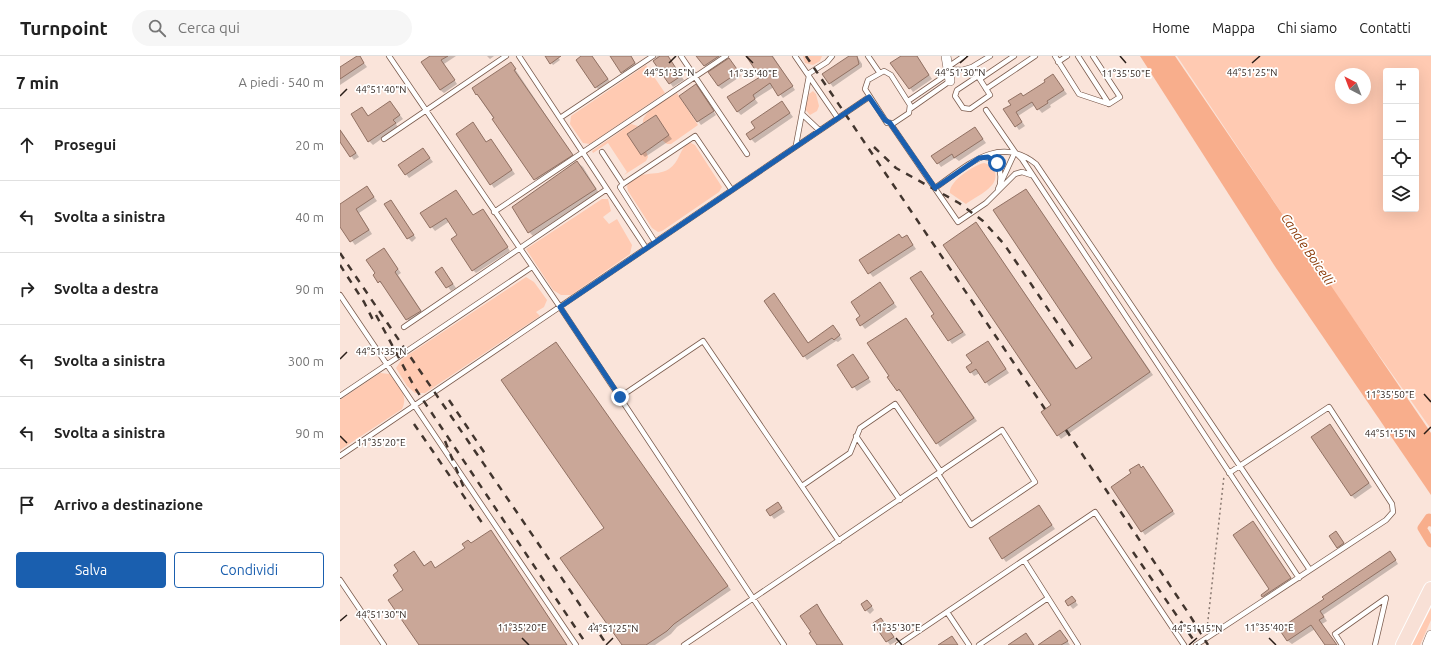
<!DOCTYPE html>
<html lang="it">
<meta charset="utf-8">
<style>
:root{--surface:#fff;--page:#f6f6f6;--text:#222;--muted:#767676;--line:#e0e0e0;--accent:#1a5faf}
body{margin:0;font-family:Ubuntu,sans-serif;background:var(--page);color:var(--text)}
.controls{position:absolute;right:12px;top:12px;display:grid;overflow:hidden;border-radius:4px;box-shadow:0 4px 16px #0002}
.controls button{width:36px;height:36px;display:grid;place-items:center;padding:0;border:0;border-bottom:1px solid var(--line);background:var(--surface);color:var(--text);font:20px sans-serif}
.compass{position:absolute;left:995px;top:12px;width:36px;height:36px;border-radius:50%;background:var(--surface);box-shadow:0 4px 16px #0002;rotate:318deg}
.stop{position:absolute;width:12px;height:12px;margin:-9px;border:3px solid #1a5faf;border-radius:50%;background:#fff}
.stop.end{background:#1a5faf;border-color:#fff;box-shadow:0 1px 4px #0008}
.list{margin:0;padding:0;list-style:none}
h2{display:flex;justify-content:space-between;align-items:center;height:52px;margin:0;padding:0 16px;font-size:17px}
h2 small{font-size:13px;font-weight:400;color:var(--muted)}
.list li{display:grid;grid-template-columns:26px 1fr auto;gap:12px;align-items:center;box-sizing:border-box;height:72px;padding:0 16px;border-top:1px solid var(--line)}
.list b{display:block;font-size:15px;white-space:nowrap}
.list em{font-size:13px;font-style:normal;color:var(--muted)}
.actions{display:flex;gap:8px;padding:12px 16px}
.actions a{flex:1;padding:9px 0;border:1px solid var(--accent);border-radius:4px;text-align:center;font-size:14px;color:var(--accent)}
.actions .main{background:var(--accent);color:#fff}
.icon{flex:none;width:22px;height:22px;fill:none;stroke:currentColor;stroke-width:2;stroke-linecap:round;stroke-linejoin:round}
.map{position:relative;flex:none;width:1091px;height:589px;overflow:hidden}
header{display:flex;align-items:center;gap:24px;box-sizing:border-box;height:56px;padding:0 20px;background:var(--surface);border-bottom:1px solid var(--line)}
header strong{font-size:19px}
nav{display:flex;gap:22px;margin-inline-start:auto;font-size:14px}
.search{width:280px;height:36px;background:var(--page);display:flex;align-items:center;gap:10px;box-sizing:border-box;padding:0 14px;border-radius:22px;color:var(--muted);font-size:15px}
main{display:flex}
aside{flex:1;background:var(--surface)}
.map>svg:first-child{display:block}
.green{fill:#ffcab2;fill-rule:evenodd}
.water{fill:#f8ae8c}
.shadow{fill:#0003}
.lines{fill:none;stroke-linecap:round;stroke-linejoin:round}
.canal{stroke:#f8ae8c;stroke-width:9}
.building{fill:#caa798;stroke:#917163}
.service-casing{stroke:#7b5c4e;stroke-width:6}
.minor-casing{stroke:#7b5c4e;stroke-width:10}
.primary-casing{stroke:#fff;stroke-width:16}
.path{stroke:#897870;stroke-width:1.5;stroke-dasharray:2 3;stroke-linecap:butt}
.service{stroke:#fff;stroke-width:4.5}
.minor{stroke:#fff;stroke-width:9}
.primary{stroke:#f8e0d6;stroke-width:14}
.rail{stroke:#42352e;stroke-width:2.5;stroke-dasharray:7 7;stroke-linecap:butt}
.route{stroke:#1a5faf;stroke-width:5}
.ticks{fill:none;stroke:#2a1e18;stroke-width:1.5}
.labels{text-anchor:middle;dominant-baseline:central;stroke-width:3.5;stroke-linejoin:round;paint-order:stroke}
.water-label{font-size:13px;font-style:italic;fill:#8c3b09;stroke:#fff}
.ticks-label{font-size:10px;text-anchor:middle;fill:#2a1e18;stroke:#fff;stroke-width:3.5;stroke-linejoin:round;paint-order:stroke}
</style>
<header>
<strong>Turnpoint</strong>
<div class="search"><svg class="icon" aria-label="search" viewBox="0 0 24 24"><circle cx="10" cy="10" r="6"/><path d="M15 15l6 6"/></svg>Cerca qui</div>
<nav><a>Home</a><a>Mappa</a><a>Chi siamo</a><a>Contatti</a></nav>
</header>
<main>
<aside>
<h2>7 min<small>A piedi · 540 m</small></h2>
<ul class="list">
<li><svg class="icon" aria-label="ahead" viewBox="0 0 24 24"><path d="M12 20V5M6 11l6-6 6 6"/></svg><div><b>Prosegui</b></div><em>20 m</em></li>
<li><svg class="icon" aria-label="left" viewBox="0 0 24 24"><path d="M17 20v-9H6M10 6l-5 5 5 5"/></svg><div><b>Svolta a sinistra</b></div><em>40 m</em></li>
<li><svg class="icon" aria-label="right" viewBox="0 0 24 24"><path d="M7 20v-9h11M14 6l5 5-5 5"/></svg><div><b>Svolta a destra</b></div><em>90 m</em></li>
<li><svg class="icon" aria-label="left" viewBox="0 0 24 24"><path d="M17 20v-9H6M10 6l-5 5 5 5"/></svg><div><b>Svolta a sinistra</b></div><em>300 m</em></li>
<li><svg class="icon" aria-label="left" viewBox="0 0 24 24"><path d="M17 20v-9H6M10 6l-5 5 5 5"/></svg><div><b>Svolta a sinistra</b></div><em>90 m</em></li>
<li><svg class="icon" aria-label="arrive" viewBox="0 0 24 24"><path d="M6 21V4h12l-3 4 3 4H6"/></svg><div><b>Arrivo a destinazione</b></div></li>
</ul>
<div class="actions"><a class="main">Salva</a><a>Condividi</a></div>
</aside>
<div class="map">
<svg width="1091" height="589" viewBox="0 0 1091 589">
<rect width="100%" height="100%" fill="#fae4da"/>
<path class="green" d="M463 0H482L480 5 473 9 465 7Z
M837 0H1091V373L997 240ZM1046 15H1076V153H1046ZM1001 18H1025V42H1001Z
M306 9 325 37 250 88 243 87 230 68 231 60Z
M473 35 476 38 479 50 477 55 470 59 465 53 469 38Z
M337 37 358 69 331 88H327L322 84 329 79 316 59 303 67C301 56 328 43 337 37Z
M291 68 298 70 287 78 306 95 308 101 306 105 284 119 287 116 268 87 253 97 252 95Z
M349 86 355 89 382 131 379 136 322 175 318 176 312 172 288 135 287 130C298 112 315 122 329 113 340 106 339 93 349 86Z
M644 107C649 108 652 110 654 114 662 130 637 140 626 148L610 137C608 126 634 109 644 107Z
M262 143H268L271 155 263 161 269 168 277 163 292 189 290 198 231 239H221L213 234 186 193Z
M186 221 194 226 207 244 204 251 196 256 200 260 85 337H75L67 330 56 312 62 303Z
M40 317 50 318C58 329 69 339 62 353L0 394V344Z
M1091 552V564L1080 589H1072Z"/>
<path class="water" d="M800 0H835L1091 377V439L936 212Z"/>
<path class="shadow" d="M19 0 27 11 0 29V12Z
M92 0H116L104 8 117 28 104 37 100 34Z
M147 0H154L150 3Z
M206 0H217L220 4 213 9Z
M243 0H252L271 27 260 35 256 31Z
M271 0H291L298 11 286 20Z
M317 0H327L344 24 333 31 314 5Z
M357 0H388L368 13Z
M407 0H433L455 34 443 42 434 31 415 43 418 47 401 59 397 55 421 21Z
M510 0H517L522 8V11L493 31 490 27Z
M563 0H577L592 23 573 36 570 32Z
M171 7 235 103 199 127 133 33Z
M392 7 401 20 382 33 378 30Z
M713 19 727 38 710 49 711 51 702 57 695 49 678 60 685 70 679 74 665 54 706 26Z
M359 33 376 59 361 69 358 65Z
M50 46 63 63 56 68 58 71 33 89 29 85 22 52 29 61Z
M442 46 453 61 415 87 411 83Z
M315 60 332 83 305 101 302 98Z
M133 67 147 87 154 88 175 118 154 132 117 78Z
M635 72 646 87 619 105 615 102 601 111 593 100Z
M0 73 19 101 14 104 0 84Z
M83 93 93 106 69 122 66 118Z
M237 106 243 111 259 137 193 180 189 176Z
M27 131 37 145 19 157 32 178 15 189 0 169V149Z
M686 134 813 319 721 383 702 357 713 349 636 167 737 313 754 302Z
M51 145 76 182 72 186 68 182Z
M81 158 133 160 146 158 170 195 136 217 133 214 119 179 110 165 95 175Z
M559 179 563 183 570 184 576 193 533 221 520 205Z
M47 197 61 217 58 219 84 259 70 267 44 229 39 226Z
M97 216H105L116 232 111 235Z
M581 216 626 279 612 288 592 260 595 258Z
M540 228 557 251 525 273 517 263 522 260Z
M434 239 469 288 496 274 502 283 498 286 496 285 467 304 425 245Z
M569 267 637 365 600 391 562 337 557 334Z
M648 286 669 317 649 330 640 317 634 320 627 311 633 308Z
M216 287 391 534 337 571 331 578 315 589H283L266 472Z
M513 299 531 326 517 335 498 309Z
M993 373 1032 431 1015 443 1011 439Z
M801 413 806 415 835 458 805 479 802 475Z
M438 447 445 456 434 463 427 454Z
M699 450 715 473 666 506 663 502Z
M916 470 954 526 926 544 923 540 930 533Z
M151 475 154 479 227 589H80L59 515 74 496 85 510 91 507 96 513Z
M996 476 1007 491 1001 495 998 491Z
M1053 500 1058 508 983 559 987 565 982 568 997 589H986L975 573 952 588 948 585 941 574Z
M726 545H735L738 549 733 553Z
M531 549 534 554 530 558 526 554Z
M477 550 480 553 503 589H479Z
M541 563 557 585 550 589 535 567Z
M720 575 730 589H700Z"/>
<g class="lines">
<path class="canal" d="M1091 466 1089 462 1082 472 1091 487"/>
</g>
<path class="building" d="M17 0H20L24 7 0 23V11Z
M90 0H108L101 4 115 24 100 34 81 6Z
M205 0H221L210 8Z
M241 0H252L268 23 255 32 236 4Z
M270 0H291L295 7 281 17Z
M320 0H328L341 20 329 28 313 5Z
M356 0H379L364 10Z
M406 0H432L453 30 438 40 430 27 413 39 415 43 397 56 387 41 420 21Z
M509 0H517L519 8 489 28 482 18Z
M561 0H577L589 19 569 33 550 7Z
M389 2 399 16 378 30 368 16Z
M171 6 176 13 174 14 233 99 194 124 152 63 154 62 137 38 136 39 132 32Z
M713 18 724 34 707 45 708 47 697 54 692 46 676 56 682 66 675 71 663 53 671 49 668 45 681 37 683 40 705 26 704 24Z
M356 28 374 55 357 66 339 40Z
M50 45 60 59 53 64 56 67 28 86 11 58 22 51 28 60Z
M442 45 450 57 410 84 406 78 415 72 411 66Z
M316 59 329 79 301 99 287 78Z
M133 66 146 86 151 83 172 114 150 129 116 78Z
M635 71 643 83 614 102 612 98 597 108 591 100Z
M0 74 16 97 10 101 0 86Z
M83 92 90 102 65 119 58 109Z
M237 105 256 133 188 177 172 151Z
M27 130 34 141 16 153 29 174 10 186 0 171V148Z
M686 133 810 316 717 380 701 356 711 349 603 189 636 166 736 313 752 302 653 154Z
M116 134 133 159 143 153 168 191 132 215 111 183 117 179 106 162 90 172 80 157Z
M51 144 74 179 67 183 44 148Z
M559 178 562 182 567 179 573 189 528 218 519 204Z
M44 192 58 213 55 216 81 255 66 264 40 225 38 227 33 219 35 217 26 204Z
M102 211 113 228 106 232 95 216Z
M581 215 623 276 608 285 591 260 594 258 570 222Z
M540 226 554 247 520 270 516 263 520 260 511 246Z
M434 237 468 287 493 269 500 279 494 284 492 282 463 301 424 245Z
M566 262 634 362 596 388 559 333 557 335 547 321 549 320 527 287Z
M648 285 666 313 645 327 636 313 630 317 626 311 632 307 626 299Z
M216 286 388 530 334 568 327 575 306 589H282L220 502 264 472 161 324Z
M513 298 529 322 512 332 497 309Z
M990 368 1029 427 1011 440 971 381Z
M799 408 801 412 803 410 833 455 801 476 771 431 791 417 789 414Z
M438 446 442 452 430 460 426 454Z
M699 449 712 469 662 503 649 482Z
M913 465 951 522 922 541 921 539 929 533 893 479Z
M151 474 227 589H79L48 544 63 534 53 519 58 515 54 509 74 495 84 510 91 505 95 512 125 492 122 488 128 484 131 487Z
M996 475 1004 487 997 492 989 480Z
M1050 495 1056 504 980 555 984 561 979 564 997 589H985L971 569 947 585 939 573 984 543 982 541Z
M732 540 736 545 728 550 725 545Z
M527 544 532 550 525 555 521 548Z
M477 548 482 557 503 589H477L469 577 471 576 460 560Z
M541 562 554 581 546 586 533 567Z
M720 574 728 585 721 589H698Z
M686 577 694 589H668Z
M612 580 618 589H598Z"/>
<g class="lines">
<g class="service-casing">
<path id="service" d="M49 0 220 251 444 589
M179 0 306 192
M341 0 407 98
M455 0 497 61
M528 0 539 16
M715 0 739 38 769 48 780 41 753 0
M738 0 769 48
M718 6 727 0
M608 11 624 0
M608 13 622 14 632 11
M544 15 551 19 570 49 569 57 554 67H547L545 64 525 33 528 24Z
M468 18 487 6 492 0
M638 20 617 34 615 40 623 52 630 53 650 39 632 11 650 0
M640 23 674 0
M646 33 695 0
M568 45 609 17
M570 53 610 25
M646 54 675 96 682 103 959 522
M462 58 479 74
M220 62 313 0
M550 67 618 166 646 147 675 118 682 116 691 119
M44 83 166 0
M456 89 469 20
M262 96 283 128
M643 101C658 100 662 115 660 127
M595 132C627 110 658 78 696 108L970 514
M658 133 675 96
M154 156 386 0
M315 186 280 131 283 128 355 80 391 133
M0 239 236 589
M64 271 267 133
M0 340 192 211
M280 341 363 285 499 485
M516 380 560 444
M0 400 529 41
M462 430 510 397 520 372 555 348 601 416
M0 524 44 589
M607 556 629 589
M344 589 662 374 695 426 631 469 598 418
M558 589 684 504
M639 589 708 542
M738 589 684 504 755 456 844 589
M856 589 1046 464 1053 456 1052 448 989 351 889 417
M1002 589 995 578 1046 542 1035 589"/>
</g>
<g class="minor-casing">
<path id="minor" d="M606 0 610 25
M1087 589 1091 579"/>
</g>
<g class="primary-casing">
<path id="primary" d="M1063 589 1091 533"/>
</g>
<path class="path" d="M867 573 884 420"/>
<use href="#service" class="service"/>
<use href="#minor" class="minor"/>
<use href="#primary" class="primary"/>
<path class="rail" d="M466 0 705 353
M534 91 556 112 619 147 643 165 664 188 737 296
M0 197C88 328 179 458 267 589
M0 209 24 246 35 268
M36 259 75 332 247 589
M109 344 148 402
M74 368 145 471
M726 374 849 558 868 589
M105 385 126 437
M793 496 857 589"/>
</g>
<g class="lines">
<path class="route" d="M280 341 220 251 529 41 545 64 550 67 595 132 639 102 648 101 657 107"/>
</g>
<path class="ticks" d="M406 0 413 7M780 0 786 7M329 7 336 0M620 7 628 0M912 7 920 0M0 40 7 33M0 303 7 296M1084 338 1091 346M1084 378 1091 371M0 380 7 387M0 565 7 559M182 582 189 589M556 582 562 589M929 582 936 589M266 589 273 582M849 589 857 582"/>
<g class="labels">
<g class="water-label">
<text transform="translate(968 193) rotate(56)">Canale Boicelli</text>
</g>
</g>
<g class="ticks-label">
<text x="329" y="20">44°51'35"N</text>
<text x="620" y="20">44°51'30"N</text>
<text x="912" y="20">44°51'25"N</text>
<text x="413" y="21">11°35'40"E</text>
<text x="786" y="21">11°35'50"E</text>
<text x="41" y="37">44°51'40"N</text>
<text x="41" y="299">44°51'35"N</text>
<text x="1050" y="342">11°35'50"E</text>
<text x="1050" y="381">44°51'15"N</text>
<text x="41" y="390">11°35'20"E</text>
<text x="41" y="562">44°51'30"N</text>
<text x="182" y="575">11°35'20"E</text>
<text x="556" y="575">11°35'30"E</text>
<text x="929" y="575">11°35'40"E</text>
<text x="273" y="576">44°51'25"N</text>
<text x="857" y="576">44°51'15"N</text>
</g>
</svg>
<div class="controls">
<button>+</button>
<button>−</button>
<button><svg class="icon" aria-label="locate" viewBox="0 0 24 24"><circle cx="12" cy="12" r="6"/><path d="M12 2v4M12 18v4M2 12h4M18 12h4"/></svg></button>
<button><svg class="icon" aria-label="layers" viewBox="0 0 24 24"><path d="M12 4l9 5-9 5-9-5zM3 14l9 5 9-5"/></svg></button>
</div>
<svg class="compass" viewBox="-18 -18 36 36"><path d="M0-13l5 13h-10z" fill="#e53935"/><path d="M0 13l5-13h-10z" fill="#767676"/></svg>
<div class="stop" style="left:657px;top:107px"></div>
<div class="stop end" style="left:280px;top:341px"></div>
</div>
</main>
